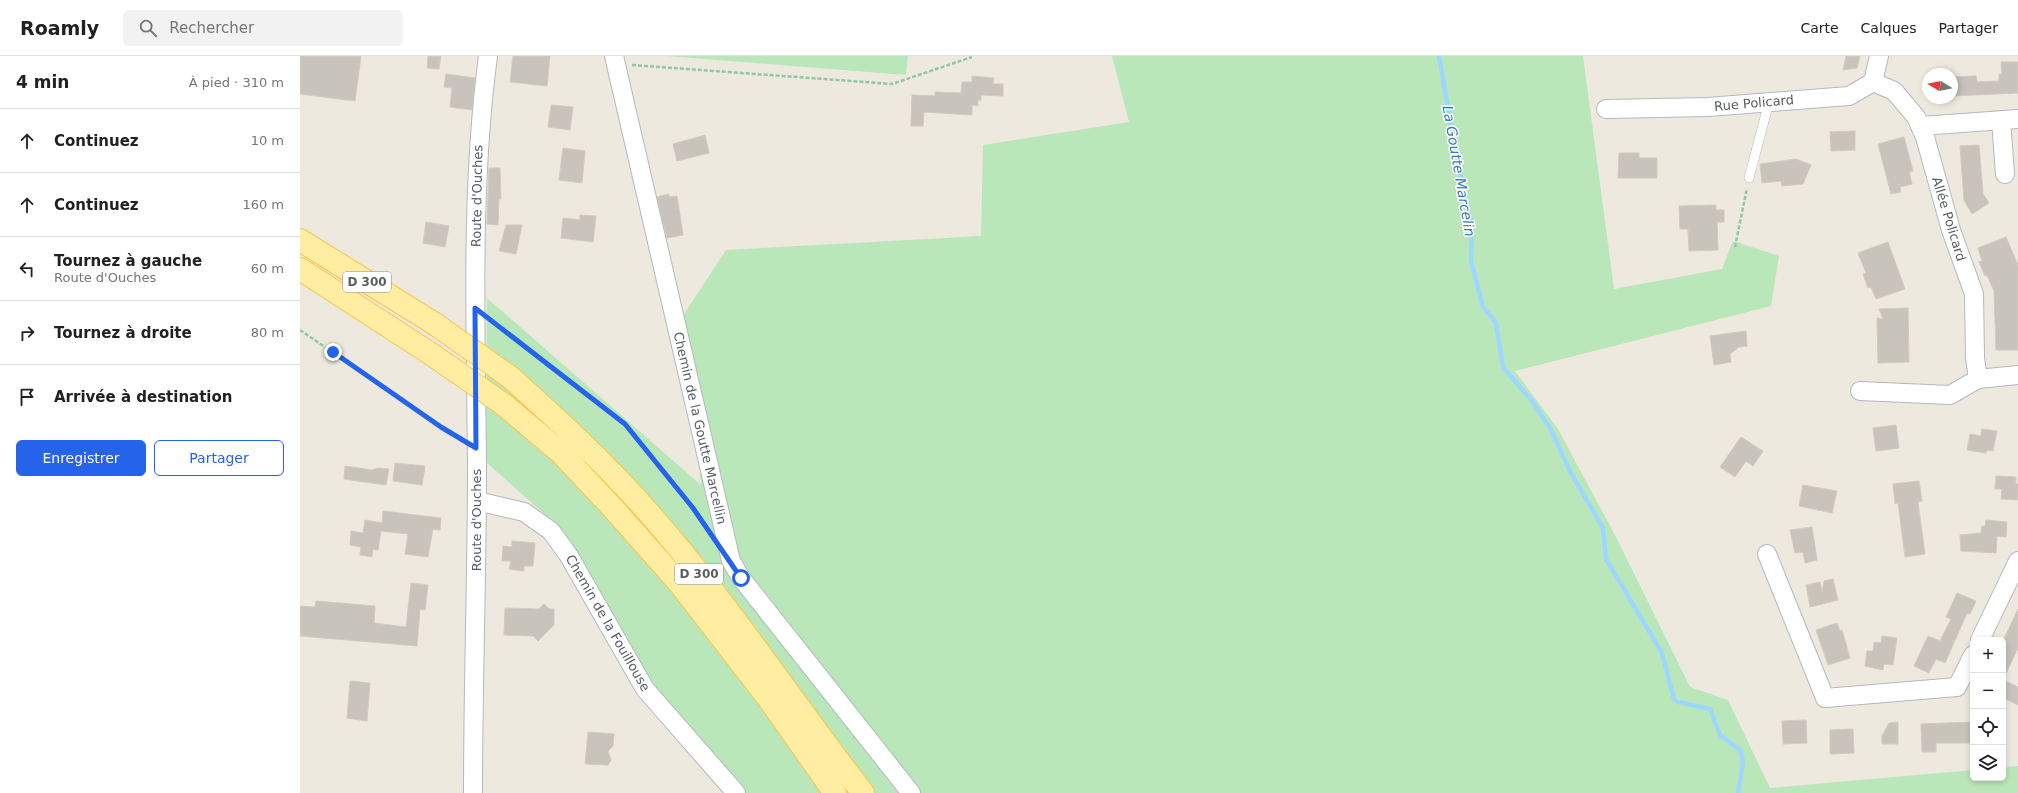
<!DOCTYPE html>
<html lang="fr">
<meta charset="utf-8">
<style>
:root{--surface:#fff;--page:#f2f2f2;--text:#202124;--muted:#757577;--line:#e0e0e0;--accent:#2563eb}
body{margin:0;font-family:"DejaVu Sans",sans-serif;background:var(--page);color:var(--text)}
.controls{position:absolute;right:12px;bottom:12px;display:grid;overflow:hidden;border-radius:6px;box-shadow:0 2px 6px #0003}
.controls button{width:36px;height:36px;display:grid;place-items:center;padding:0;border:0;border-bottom:1px solid var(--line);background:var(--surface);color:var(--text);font:20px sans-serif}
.compass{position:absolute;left:1622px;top:12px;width:36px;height:36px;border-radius:50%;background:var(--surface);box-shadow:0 2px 6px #0003;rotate:280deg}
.stop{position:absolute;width:12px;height:12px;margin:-9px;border:3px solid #2563eb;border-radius:50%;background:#fff}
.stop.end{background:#2563eb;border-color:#fff;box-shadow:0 1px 4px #0008}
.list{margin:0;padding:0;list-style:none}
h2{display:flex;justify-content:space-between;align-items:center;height:52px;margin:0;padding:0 16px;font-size:17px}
h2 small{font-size:13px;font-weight:400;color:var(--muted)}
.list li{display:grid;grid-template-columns:26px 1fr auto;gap:12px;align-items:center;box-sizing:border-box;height:64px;padding:0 16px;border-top:1px solid var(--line)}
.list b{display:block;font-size:15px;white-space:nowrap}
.list p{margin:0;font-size:13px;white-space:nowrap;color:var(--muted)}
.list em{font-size:13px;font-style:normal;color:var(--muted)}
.actions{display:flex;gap:8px;padding:12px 16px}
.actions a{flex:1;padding:9px 0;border:1px solid var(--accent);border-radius:6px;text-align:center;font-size:14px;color:var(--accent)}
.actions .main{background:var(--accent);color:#fff}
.icon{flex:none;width:22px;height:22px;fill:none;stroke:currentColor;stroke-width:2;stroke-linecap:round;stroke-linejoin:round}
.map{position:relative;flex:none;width:1718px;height:737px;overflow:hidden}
header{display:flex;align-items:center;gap:24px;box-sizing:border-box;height:56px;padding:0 20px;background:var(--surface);border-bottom:1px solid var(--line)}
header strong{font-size:19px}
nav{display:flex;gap:22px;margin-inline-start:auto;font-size:14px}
.search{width:280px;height:36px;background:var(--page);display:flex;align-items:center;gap:10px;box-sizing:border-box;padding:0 14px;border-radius:6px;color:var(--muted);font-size:15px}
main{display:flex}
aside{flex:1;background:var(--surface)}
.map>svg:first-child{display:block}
.green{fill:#bae7b9}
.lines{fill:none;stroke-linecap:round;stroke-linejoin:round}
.stream{stroke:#9dd7ff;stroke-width:4.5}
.building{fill:#c8c4bc;stroke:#d2cbbd}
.lane-casing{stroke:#b5b8bd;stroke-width:10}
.street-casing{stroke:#b5b8bd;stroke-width:20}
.primary-casing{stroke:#fbc44a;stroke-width:24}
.path{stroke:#92c8a0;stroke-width:2.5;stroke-dasharray:4 2;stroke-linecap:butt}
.lane{stroke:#fff;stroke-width:9}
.street{stroke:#fff;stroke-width:18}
.primary{stroke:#ffeda2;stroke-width:22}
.primary-bridge-casing{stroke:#fbc44a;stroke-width:24;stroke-linecap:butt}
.primary-bridge{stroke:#ffeda2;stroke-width:22}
.route{stroke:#2563eb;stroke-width:5}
.labels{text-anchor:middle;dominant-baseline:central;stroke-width:3;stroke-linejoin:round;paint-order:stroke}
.shield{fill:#fff;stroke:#8a8e91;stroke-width:1}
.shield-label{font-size:12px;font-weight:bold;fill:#585d62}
.street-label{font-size:13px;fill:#585d62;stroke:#fff}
.water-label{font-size:14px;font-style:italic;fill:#3478b8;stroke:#fff}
</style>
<header>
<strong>Roamly</strong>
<div class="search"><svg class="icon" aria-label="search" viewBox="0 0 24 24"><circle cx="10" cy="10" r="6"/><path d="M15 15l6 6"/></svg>Rechercher</div>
<nav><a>Carte</a><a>Calques</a><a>Partager</a></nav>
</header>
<main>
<aside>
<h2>4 min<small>À pied · 310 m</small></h2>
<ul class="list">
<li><svg class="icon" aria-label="ahead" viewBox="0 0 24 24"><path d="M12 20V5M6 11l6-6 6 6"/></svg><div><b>Continuez</b></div><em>10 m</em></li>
<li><svg class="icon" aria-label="ahead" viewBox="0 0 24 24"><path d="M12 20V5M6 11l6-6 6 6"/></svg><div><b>Continuez</b></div><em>160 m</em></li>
<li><svg class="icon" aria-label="left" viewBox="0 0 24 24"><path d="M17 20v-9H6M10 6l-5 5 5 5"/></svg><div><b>Tournez à gauche</b><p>Route d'Ouches</p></div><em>60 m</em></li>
<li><svg class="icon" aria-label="right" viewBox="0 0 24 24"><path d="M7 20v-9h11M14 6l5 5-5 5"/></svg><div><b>Tournez à droite</b></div><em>80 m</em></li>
<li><svg class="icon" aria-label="arrive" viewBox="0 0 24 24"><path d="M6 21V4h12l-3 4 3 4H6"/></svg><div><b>Arrivée à destination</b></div></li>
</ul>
<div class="actions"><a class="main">Enregistrer</a><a>Partager</a></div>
</aside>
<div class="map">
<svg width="1718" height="737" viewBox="0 0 1718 737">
<rect width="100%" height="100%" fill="#ede9df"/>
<path class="green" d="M367 0H608L606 19Z
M812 0H1283L1314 233 1422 213 1433 185 1479 200 1471 250 1215 315 1258 373 1317 483 1390 631 1428 644 1470 732 1673 714V722H1703V711L1718 710V737H442L350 632 263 475 186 406 187 242 401 429 384 258 426 194 681 180 683 89 829 66Z"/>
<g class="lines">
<path class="stream" d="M1139 0 1157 104 1172 171 1171 205 1183 251 1196 267 1203 311 1232 345 1250 372 1271 417 1303 472 1306 503 1362 597 1374 643 1378 646 1410 653 1420 679 1441 695 1443 707 1438 737"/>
</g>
<path class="building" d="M0 0H61L55 45 0 38Z
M128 0H141L139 13 127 12Z
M213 0H250L247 30 210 26Z
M1546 0H1560L1557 12 1543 14Z
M1701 6H1718V37L1652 40V21L1676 20 1677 26 1699 25V18H1702Z
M146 18 175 22 172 54 150 51 152 32 144 31Z
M672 20 694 22 693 28H703V40L681 39V44H678V50L672 49V59L624 56 623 70H611L612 39 635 40V36L661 37 662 26H672Z
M251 49 273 51 270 74 248 71Z
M1555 75V94L1531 95 1530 76Z
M405 79 409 97 377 105 373 88Z
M1604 81 1613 115 1609 116 1612 128 1600 131 1601 136 1591 138 1578 88Z
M1679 89 1683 138 1689 147 1672 158 1664 144 1660 90Z
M263 92 285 95 282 127 259 124Z
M1319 97H1339V102H1357V122H1318Z
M1496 103 1511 109 1503 128 1482 130 1481 125 1462 127 1460 108Z
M189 112H200L201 143 199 142 198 169 187 168Z
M369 138V141L377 140 383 179 367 182 357 141Z
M1416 149V154H1424V166H1417L1418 194 1389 195 1388 173H1380L1379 150Z
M280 159 296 160 293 186 261 182 263 162 280 164Z
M126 166 149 170 145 191 123 187Z
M206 169H222L216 198 199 195Z
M1706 181 1718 209V294H1696L1694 235 1687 219 1685 220 1679 206 1682 205 1678 192Z
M1588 186 1605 233 1576 243 1571 231 1568 232 1563 218 1566 217 1558 197Z
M1608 252 1609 306 1578 307 1577 262 1583 263 1579 253Z
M1446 275 1447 290 1439 291 1430 298 1431 306 1414 309 1410 280Z
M1596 369 1599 392 1576 395 1573 372Z
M1682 373 1697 375 1693 395 1687 394 1686 397 1667 394 1670 378 1681 380Z
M1441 381 1463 395 1453 410 1446 405 1435 421 1420 411Z
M95 407 125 410 122 429 93 425Z
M45 410 72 414 78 412 89 413 86 429 44 423Z
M1696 420 1716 421V428H1718V444L1701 443 1702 433H1695Z
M1619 425 1622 445 1618 446 1625 498 1605 501 1598 447 1595 448 1593 428Z
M1503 429 1537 435 1532 457 1499 450Z
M83 455 141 462 140 474 133 473 128 501 105 498 108 478 81 475 78 494 73 493 72 501 60 499 61 491 50 489 51 475 63 477 65 464 82 467Z
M1686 464 1707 466 1706 481 1697 480 1696 497 1661 495 1660 479 1681 477 1682 470H1685Z
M1512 471 1517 504 1505 507 1503 496 1495 497 1490 474Z
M212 485 235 487 233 510H224V515L209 513 211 505H202L203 490 212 491Z
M1533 523 1538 544 1510 551 1506 529 1520 526 1522 537 1524 525Z
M111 527 128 529 125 554 120 553 117 590 0 580V550L15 551 16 545 75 550 74 567 106 571Z
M1657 537 1676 545 1670 558 1667 557 1645 607 1636 603 1629 617 1614 610 1628 580 1640 585 1651 563 1646 561Z
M244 548 249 553H254V569L238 585 233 580 204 579 205 552 239 553Z
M1718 553V592L1703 624V585Z
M1537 567 1540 575 1542 574 1550 602 1528 609 1516 574Z
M1582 580 1597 582 1593 609 1584 608 1583 614 1565 610 1567 595H1573L1574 586 1581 587Z
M1703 624 1718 631V649L1703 642Z
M50 625 70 627 67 665 47 662Z
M1506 664 1507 687 1483 688 1482 665Z
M1598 666V688H1582V680L1589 667Z
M1673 666V687H1636V696H1622L1621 668Z
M1553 673 1554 697 1530 698V674Z
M288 676 314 678 313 690 308 695 311 704 308 709 285 708Z"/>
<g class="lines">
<g class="lane-casing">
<path id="lane" d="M1449 122 1469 46"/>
</g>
<g class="street-casing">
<path id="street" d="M314 0 431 505 441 522 611 737
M1573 26 1594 35 1616 61 1625 81 1651 174 1674 238 1675 302 1678 323
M1306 53 1408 51 1549 40 1573 26 1579 0
M1701 64 1705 118
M1621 70 1718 63
M1560 335 1650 339 1678 323 1718 319
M177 445 224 456 251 475 269 500 345 633 436 737
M1467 498 1525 642 1657 631 1673 599
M1680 584 1718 505
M173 737C173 628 177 520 177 411 176 274 170 136 188 0"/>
</g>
<g class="primary-casing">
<path id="primary" d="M0 184 135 268
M0 213 131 298
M210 321C258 364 305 407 348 456 426 544 491 644 563 737
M203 348 260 396 311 450 380 528 468 642 535 737"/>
</g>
<path class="path" d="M332 9 592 28 672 1
M1435 191 1447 132
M191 265 325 368 406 470
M0 274 161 384"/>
<use href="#lane" class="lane"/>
<use href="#street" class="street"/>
<use href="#primary" class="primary"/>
<g class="primary-bridge-casing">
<path id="primary-bridge" d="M135 268 210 321
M131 298 203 348"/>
</g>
<use href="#primary-bridge" class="primary-bridge"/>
</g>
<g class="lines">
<path class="route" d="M33 296 141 371 176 392 175 252 325 368 393 452 441 522"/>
</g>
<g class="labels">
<g class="shield">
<rect x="43" y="216" width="48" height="20" rx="3"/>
<rect x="375" y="508" width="48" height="20" rx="3"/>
</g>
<g class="shield-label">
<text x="67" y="226">D 300</text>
<text x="399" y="518">D 300</text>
</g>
<g class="street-label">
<text transform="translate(1454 47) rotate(-5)">Rue Policard</text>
<text transform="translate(177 140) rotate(-89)">Route d'Ouches</text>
<text transform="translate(1649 163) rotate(73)">Allée Policard</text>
<text transform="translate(400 372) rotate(77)">Chemin de la Goutte Marcellin</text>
<text transform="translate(176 464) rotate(-90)">Route d'Ouches</text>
<text transform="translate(308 567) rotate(60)">Chemin de la Fouillouse</text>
</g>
<g class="water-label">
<text transform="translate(1159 115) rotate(80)">La Goutte Marcelin</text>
</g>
</g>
</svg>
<div class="controls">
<button>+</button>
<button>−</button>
<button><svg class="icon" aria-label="locate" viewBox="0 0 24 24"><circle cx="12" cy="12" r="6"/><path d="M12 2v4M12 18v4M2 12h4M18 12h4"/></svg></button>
<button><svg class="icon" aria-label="layers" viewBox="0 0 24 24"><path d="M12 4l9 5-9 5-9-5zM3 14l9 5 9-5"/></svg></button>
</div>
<svg class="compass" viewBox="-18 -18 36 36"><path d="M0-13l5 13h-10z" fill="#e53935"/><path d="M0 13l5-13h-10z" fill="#757577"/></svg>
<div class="stop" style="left:441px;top:522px"></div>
<div class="stop end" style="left:33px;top:296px"></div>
</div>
</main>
